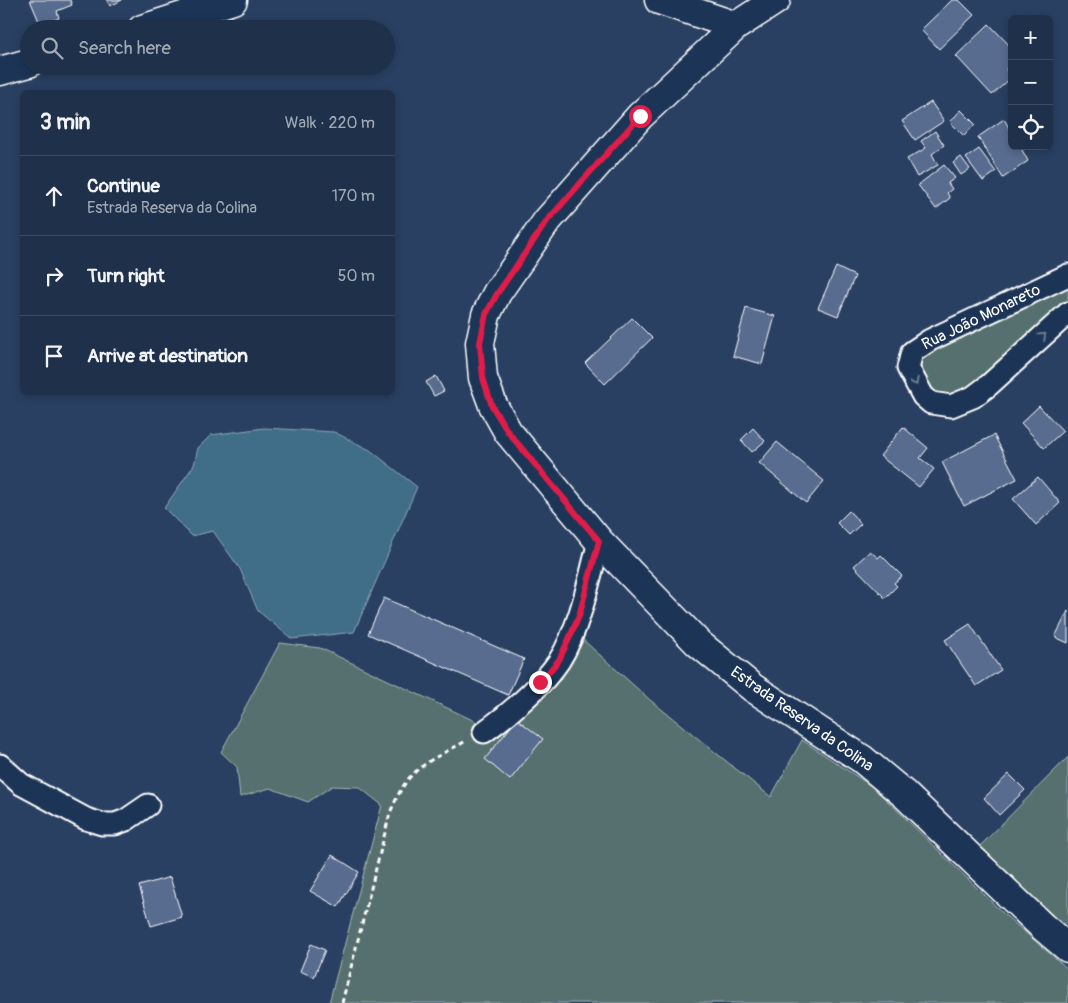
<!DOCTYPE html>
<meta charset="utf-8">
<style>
:root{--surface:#1f304a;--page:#273851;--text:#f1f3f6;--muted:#a1a9b5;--line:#3c4b62}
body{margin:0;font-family:Pangolin,sans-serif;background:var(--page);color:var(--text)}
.controls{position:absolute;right:15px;top:15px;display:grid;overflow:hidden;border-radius:8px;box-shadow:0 2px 8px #0003}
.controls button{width:45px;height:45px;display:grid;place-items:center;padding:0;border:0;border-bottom:1px solid var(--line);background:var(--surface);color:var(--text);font:25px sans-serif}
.stop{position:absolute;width:15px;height:15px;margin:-11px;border:4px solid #e11d48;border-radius:50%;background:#fff}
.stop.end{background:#e11d48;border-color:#fff;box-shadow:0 1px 5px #0008}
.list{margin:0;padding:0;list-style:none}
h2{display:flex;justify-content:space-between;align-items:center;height:65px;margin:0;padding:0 20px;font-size:21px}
h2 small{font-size:16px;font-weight:400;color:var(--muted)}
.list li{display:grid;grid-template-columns:32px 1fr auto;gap:15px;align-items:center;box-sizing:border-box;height:80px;padding:0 20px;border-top:1px solid var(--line)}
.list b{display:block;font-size:19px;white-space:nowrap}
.list p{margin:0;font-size:16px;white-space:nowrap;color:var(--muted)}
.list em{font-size:16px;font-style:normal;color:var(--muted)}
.icon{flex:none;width:28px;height:28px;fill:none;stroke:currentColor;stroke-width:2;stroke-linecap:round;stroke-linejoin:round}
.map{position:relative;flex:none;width:1068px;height:1003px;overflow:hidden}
.search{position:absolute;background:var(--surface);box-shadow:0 2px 8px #0003;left:20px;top:20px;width:375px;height:55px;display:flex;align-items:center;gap:12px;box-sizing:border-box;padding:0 18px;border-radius:28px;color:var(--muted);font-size:19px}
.panel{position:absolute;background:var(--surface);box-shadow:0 2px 8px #0003;left:20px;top:90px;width:375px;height:305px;border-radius:8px}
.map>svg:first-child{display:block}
.green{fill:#54706e;stroke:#aab8b6}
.water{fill:#416d88;stroke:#8da7b8}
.building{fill:#586c90;stroke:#fff}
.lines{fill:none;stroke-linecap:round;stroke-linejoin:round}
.street-casing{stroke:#fff;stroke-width:25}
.secondary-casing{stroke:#fff;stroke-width:31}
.path{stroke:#fff;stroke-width:3;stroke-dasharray:5 4;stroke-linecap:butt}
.street{stroke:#1d3557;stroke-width:21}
.secondary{stroke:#1d3557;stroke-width:28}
.oneway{stroke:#6c7c92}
.route{stroke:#e11d48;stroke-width:6}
.labels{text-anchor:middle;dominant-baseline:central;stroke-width:4.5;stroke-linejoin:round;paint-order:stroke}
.street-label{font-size:16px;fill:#fff;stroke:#1d3557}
</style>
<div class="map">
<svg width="1068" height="1003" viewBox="0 0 1068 1003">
<rect width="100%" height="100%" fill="#294062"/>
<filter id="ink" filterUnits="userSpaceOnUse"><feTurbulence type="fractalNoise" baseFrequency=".02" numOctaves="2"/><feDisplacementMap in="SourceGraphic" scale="10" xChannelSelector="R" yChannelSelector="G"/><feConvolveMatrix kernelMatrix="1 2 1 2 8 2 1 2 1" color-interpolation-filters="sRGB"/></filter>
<g filter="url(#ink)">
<path class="green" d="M1068 286V301L988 378 950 398 932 392 919 366V357Z
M581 638 650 700 771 797 802 740 874 788 1006 916 1068 969V1003H329L382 805 359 787 332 786 308 802 270 788 240 797 237 767 221 752 280 643 320 648 496 731Z
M1068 757V930L980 846Z"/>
<path class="water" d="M264 428 334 432 370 450 417 487 354 632 292 639 258 611 240 569 213 531 192 536 164 508 194 465 198 448 211 435Z"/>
<path class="building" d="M30 0H70L72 5 57 11 59 18 41 26Z
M107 0H122L110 6Z
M952 0H959L974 15 939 49 921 30Z
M989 24 1012 48V64L1006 69 1012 77 992 95 956 56Z
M931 102 944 121 915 140 902 121Z
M961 110 975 124 964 136 950 122Z
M1004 119 1012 133V146H1020L1028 161 1003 178 978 137Z
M935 131 944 145 932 154 938 165 917 177 907 159 926 148 921 141Z
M979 149 996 172 983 181 966 158Z
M961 157 970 169 961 175 953 163Z
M944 165 955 178 948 183 952 189 947 193 950 198 936 209 918 185Z
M836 267 855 276 838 316 818 308Z
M746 308 775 316 762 364 733 356Z
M632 318 652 338 605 384 585 363Z
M436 376 444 391 434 396 426 382Z
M1039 406 1063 431 1044 448 1021 423Z
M903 427 928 448 920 458 934 469 919 487 880 456Z
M753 428 765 441 752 452 741 440Z
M994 435 1017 479 964 506 942 462Z
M777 442 824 481 806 503 759 463Z
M1038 477 1060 503 1036 525 1013 499Z
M849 511 861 524 849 535 837 523Z
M870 551 878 558 881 555 902 576 894 583 897 586 885 598 854 566Z
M384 598 524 659 508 695 368 634Z
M1068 611V643L1055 637Z
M970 624 1001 670 976 686 945 640Z
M517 719 543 739 510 780 485 759Z
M1009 774 1025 790 999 815 984 798Z
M332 855 359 872 338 907 310 891Z
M170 877 182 917 151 926 139 886Z
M311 944 325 950 314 977 300 971Z"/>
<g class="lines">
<g class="street-casing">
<path id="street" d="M1068 275 930 340 912 352 908 368 923 396 931 403 951 406 973 397 989 385 1068 313
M484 732C508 715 543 685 559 661 579 630 590 577 599 541
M0 765 21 784 86 819 102 824H115L126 820 148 805"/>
</g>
<g class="secondary-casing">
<path id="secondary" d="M659 0 736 26
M776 0 736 26 640 116 547 221 497 293 486 315 480 343 483 378 493 405 508 432 599 541 698 643 753 688 862 759 904 794 1043 927 1068 948
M142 29 233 0
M0 71 29 63"/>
</g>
<path class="path" d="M342 1003 390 813C396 799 402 785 412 775 427 760 448 751 466 741"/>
<use href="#street" class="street"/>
<use href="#secondary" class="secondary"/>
</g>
<defs><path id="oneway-chevron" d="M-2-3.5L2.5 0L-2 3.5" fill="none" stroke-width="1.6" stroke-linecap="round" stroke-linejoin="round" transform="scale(1.25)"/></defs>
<g class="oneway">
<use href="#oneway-chevron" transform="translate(1043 336) rotate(-43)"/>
<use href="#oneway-chevron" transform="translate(915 382) rotate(62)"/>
</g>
</g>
<g class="lines" filter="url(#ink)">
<path class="route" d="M540 682 559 660 569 639 579 616 599 541 508 432 492 406 483 378 480 343 486 314 497 294 547 221 640 116"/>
</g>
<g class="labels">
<g class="street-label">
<text transform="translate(981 317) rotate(-26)">Rua João Monareto</text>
<text transform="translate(802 719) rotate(35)">Estrada Reserva da Colina</text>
</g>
</g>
</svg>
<div class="controls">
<button>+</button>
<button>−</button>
<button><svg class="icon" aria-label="locate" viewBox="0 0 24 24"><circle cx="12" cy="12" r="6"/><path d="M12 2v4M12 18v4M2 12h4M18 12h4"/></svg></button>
</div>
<div class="stop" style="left:640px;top:116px"></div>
<div class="stop end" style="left:540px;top:682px"></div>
<div class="search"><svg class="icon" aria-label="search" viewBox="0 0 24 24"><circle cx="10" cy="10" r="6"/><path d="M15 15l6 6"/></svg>Search here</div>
<section class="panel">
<h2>3 min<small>Walk · 220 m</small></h2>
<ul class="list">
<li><svg class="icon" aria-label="ahead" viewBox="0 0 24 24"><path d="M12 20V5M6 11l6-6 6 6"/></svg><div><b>Continue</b><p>Estrada Reserva da Colina</p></div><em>170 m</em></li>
<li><svg class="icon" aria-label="right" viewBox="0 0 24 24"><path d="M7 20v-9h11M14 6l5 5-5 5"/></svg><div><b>Turn right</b></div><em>50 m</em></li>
<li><svg class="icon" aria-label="arrive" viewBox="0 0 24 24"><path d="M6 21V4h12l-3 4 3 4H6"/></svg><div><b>Arrive at destination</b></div></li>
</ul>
</section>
</div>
